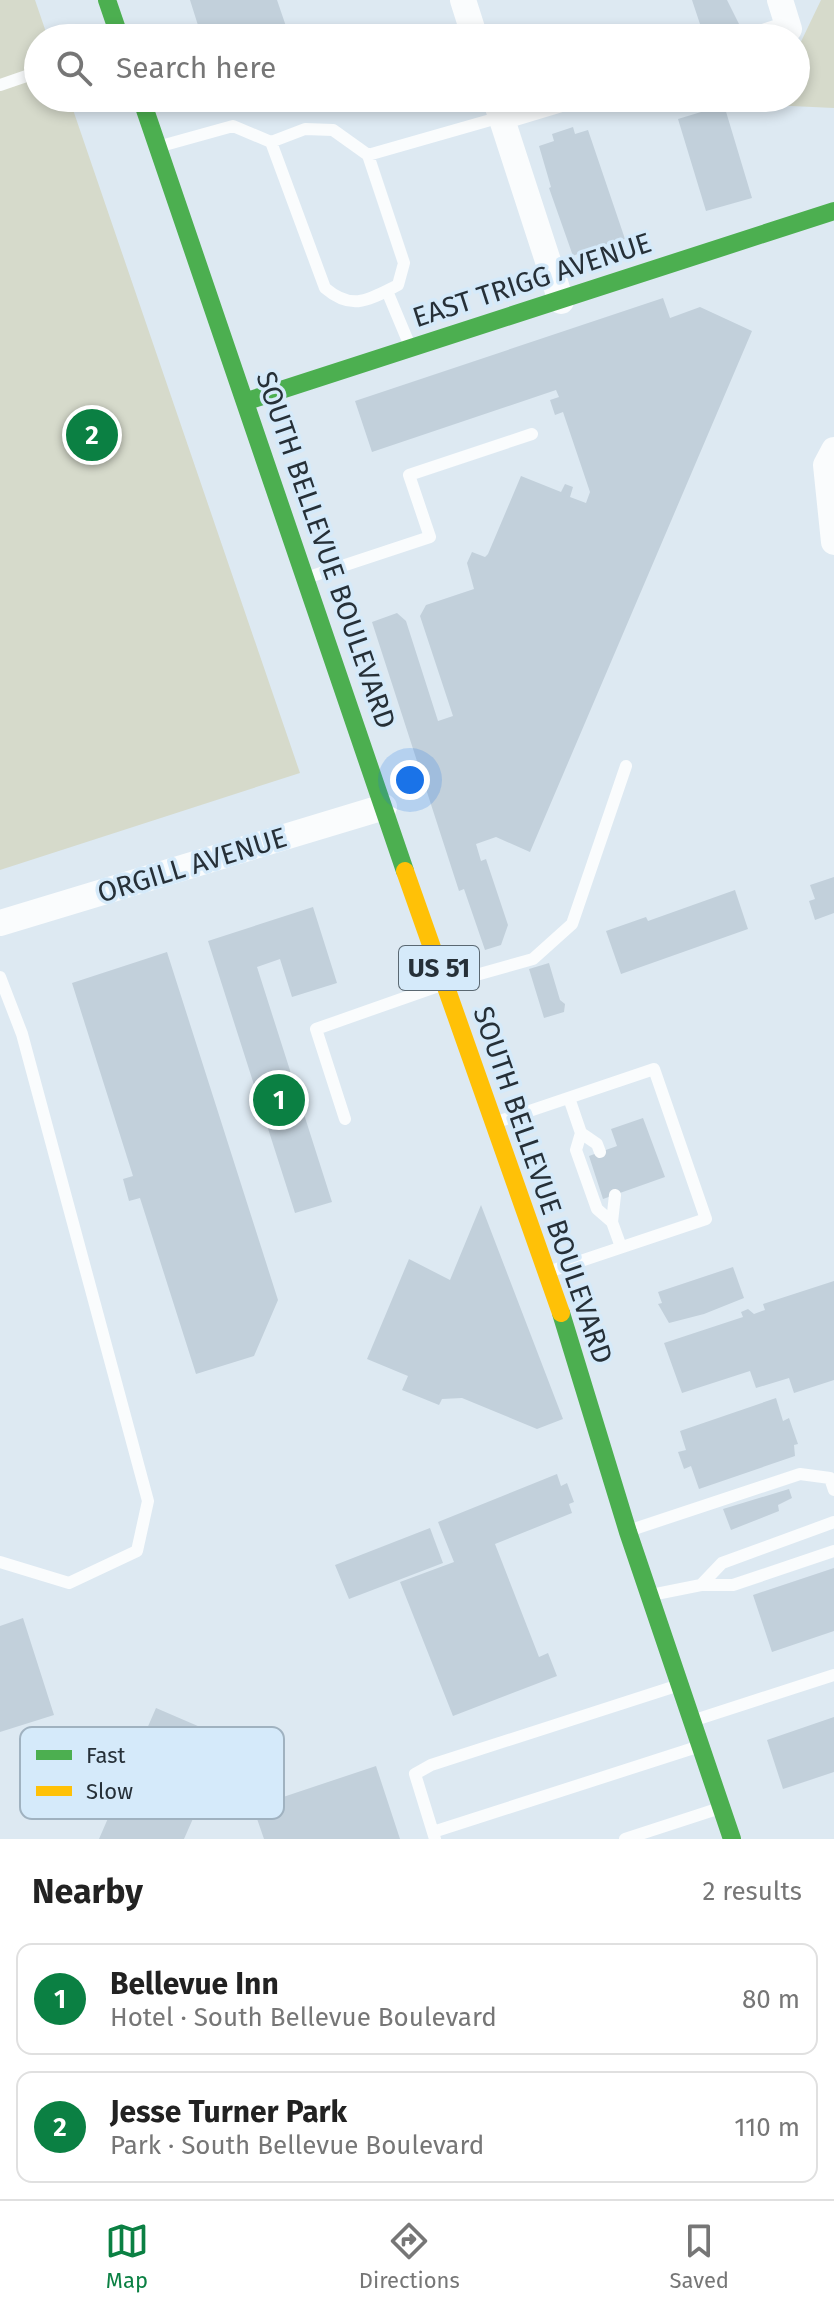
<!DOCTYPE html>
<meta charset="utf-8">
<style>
:root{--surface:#fff;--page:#f6f6f6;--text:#222;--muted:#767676;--line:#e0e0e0;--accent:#0b8043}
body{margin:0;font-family:"Fira Sans",sans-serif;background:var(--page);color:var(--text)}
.you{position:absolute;left:410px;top:780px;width:28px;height:28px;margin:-20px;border:6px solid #fff;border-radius:50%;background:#1a73e8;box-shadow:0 0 0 12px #1a73e833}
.badge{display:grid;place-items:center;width:52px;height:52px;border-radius:50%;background:var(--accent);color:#fff;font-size:26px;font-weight:700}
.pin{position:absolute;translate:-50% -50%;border:4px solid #fff;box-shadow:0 2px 8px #0006}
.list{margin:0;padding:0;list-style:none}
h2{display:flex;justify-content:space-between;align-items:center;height:104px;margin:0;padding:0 32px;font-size:34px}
h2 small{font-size:26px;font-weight:400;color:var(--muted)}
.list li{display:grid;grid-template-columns:52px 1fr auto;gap:24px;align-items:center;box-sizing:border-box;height:112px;margin:0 16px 16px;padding:0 16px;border:2px solid var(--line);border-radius:16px}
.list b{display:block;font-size:30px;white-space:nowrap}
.list p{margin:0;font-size:26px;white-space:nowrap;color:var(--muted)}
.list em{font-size:26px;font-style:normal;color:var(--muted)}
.icon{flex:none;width:44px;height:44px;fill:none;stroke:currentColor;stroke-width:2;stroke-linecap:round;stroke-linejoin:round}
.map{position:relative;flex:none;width:834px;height:1839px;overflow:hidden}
.search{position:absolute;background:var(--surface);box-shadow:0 4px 12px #0003;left:24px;right:24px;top:24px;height:88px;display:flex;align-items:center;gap:20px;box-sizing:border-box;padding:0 28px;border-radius:44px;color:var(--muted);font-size:30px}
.sheet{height:360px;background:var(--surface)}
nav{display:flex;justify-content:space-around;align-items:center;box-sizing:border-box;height:112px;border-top:2px solid var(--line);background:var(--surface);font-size:22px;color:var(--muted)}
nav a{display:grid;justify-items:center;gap:4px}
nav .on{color:var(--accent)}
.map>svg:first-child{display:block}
.green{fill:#d6dacb}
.building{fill:#c2d0db}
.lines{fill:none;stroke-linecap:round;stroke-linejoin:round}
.lane{stroke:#fafcfd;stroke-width:12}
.street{stroke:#fafcfd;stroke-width:26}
.fast{stroke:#4caf50;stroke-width:18}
.slow{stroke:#ffc107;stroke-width:18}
.labels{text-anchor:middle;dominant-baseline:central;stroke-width:7;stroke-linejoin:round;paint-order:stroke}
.shield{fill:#d5eafa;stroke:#5a6872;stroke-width:2}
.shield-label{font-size:26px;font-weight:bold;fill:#263038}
.street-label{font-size:28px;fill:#263038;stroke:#d5eafa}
.key{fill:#d5eafa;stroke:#a0b2c0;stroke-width:2}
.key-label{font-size:22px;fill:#263038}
</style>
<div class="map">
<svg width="834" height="1839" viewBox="0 0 834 1839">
<rect width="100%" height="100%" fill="#dde9f2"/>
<path class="green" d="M0 0H35L48 38H38V98H69L300 773 0 870Z
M821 0H834V108L770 105 773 98H796V52Z"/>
<path class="building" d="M190 0H277L290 38H202Z
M692 0H727L741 28 711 38H697L695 32 700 24Z
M236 98H259V99L238 105Z
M724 105 752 198 706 211 678 119Z
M573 127 575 134 588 130 625 239 604 245 607 251 594 256 591 248 573 256 549 188 551 187 539 146 554 141 552 134Z
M663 298 670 318 700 307 752 331 530 852 496 837 476 844 481 861 486 859 508 925 501 945 485 950 464 889 459 891 372 622 397 613 406 621 438 721 453 716 420 616 426 605 474 589 467 563 472 552 485 557 488 554 521 476 561 492 565 484 573 487 570 497 586 503 590 492 563 412 555 415 550 400 559 397 556 390 372 452 355 401Z
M834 877V913L815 920 809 901 815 899 810 885Z
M735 890 748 929 621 974 606 931 646 917 648 921Z
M313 907 337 983 292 997 280 959 257 967 332 1202 295 1213 208 941Z
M167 952 278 1300 254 1356 196 1374 140 1198 129 1201 123 1179 133 1176 72 983Z
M549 963 560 1000 565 1004 564 1012 544 1018 529 969Z
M643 1118 665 1177 603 1199 589 1156 617 1146 611 1129Z
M481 1205 563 1419 537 1429 462 1398 442 1399 439 1405 402 1390 408 1376 367 1359 409 1259 450 1280Z
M733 1267 744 1298 704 1314 669 1323 658 1304 662 1303 658 1292Z
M834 1281V1380L794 1393 789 1378 756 1388 750 1371 682 1393 664 1343 743 1317 741 1312 748 1309 754 1314 765 1310 763 1304Z
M776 1398 783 1421 789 1418 798 1444 794 1445 795 1456 699 1489 691 1466 684 1469 678 1452 686 1450 680 1431Z
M557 1474 561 1486 567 1483 574 1502 569 1504 572 1513 495 1544 539 1657 548 1653 557 1676 453 1716 400 1582 454 1562 438 1522Z
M789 1489 792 1498 778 1505 779 1511 731 1530 723 1509Z
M430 1528 443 1563 349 1599 335 1565Z
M834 1568V1631L772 1652 753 1595Z
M23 1618 54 1715 0 1732V1626Z
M156 1708 228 1739 184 1839H99Z
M834 1717V1772L783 1789 767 1740Z
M376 1766 400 1839H264L253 1807Z"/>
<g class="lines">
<path class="lane" d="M0 85 38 72
M161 146 233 126 271 142
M368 155 404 263 398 285C370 299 353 312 325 288L271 142 305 129 333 130 368 155 501 117
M387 291 410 346
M309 577 430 537 409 475 532 434
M0 977 22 1034 148 1501 137 1551 69 1583 0 1562
M569 1098 581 1133 576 1150 597 1209 612 1222 621 1247
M345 1119 316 1029 444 984 533 959 572 924 626 766
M497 1122 654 1069 706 1219 554 1270
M581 1133 597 1144 600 1152
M612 1222 615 1195
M631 1530 800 1474 830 1478 834 1490
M701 1585 722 1563 834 1522
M656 1594 701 1585H733L834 1551
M695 1720 834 1675
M433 1832 697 1747
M435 1839 415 1774 431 1765 673 1687
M625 1839 717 1809"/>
<path class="street" d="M463 0 475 38
M760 38 789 29 780 0
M495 98 561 301
M501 117 564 98
M834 450 826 465 834 542
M0 923 384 807"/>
<path class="fast" d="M107 0 120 38
M141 98 405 871
M247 401 834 211
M561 1313 628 1532 732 1839"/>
<path class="slow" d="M405 871 561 1313"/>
</g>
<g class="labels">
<rect class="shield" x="399" y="946" width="80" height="44" rx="6"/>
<g class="shield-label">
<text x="439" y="968">US 51</text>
</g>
<g class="street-label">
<text transform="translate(532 280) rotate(-18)">EAST TRIGG AVENUE</text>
<text transform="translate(326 550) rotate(71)">SOUTH BELLEVUE BOULEVARD</text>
<text transform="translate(192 865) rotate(-17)">ORGILL AVENUE</text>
<text transform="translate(543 1185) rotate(71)">SOUTH BELLEVUE BOULEVARD</text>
</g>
</g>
<rect x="20" y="1727" width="264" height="92" rx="12" class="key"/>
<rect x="36" y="1750" width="36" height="10" fill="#4caf50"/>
<rect x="36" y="1786" width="36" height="10" fill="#ffc107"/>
<g class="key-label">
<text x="86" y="1763">Fast</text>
<text x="86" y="1799">Slow</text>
</g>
</svg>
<div class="you"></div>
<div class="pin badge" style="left:279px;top:1100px">1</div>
<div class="pin badge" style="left:92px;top:435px">2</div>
<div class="search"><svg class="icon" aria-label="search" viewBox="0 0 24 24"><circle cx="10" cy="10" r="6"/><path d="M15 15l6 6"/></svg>Search here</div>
</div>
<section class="sheet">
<h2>Nearby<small>2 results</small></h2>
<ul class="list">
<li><span class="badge">1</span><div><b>Bellevue Inn</b><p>Hotel · South Bellevue Boulevard</p></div><em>80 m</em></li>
<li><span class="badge">2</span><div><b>Jesse Turner Park</b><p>Park · South Bellevue Boulevard</p></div><em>110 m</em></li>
</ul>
</section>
<nav>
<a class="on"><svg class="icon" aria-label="map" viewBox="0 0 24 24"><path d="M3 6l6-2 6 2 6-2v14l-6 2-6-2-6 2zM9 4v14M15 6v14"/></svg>Map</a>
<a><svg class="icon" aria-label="directions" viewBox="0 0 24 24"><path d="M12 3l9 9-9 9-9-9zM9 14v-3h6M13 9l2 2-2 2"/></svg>Directions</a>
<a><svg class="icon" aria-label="saved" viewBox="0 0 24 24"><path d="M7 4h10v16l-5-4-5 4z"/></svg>Saved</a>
</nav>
